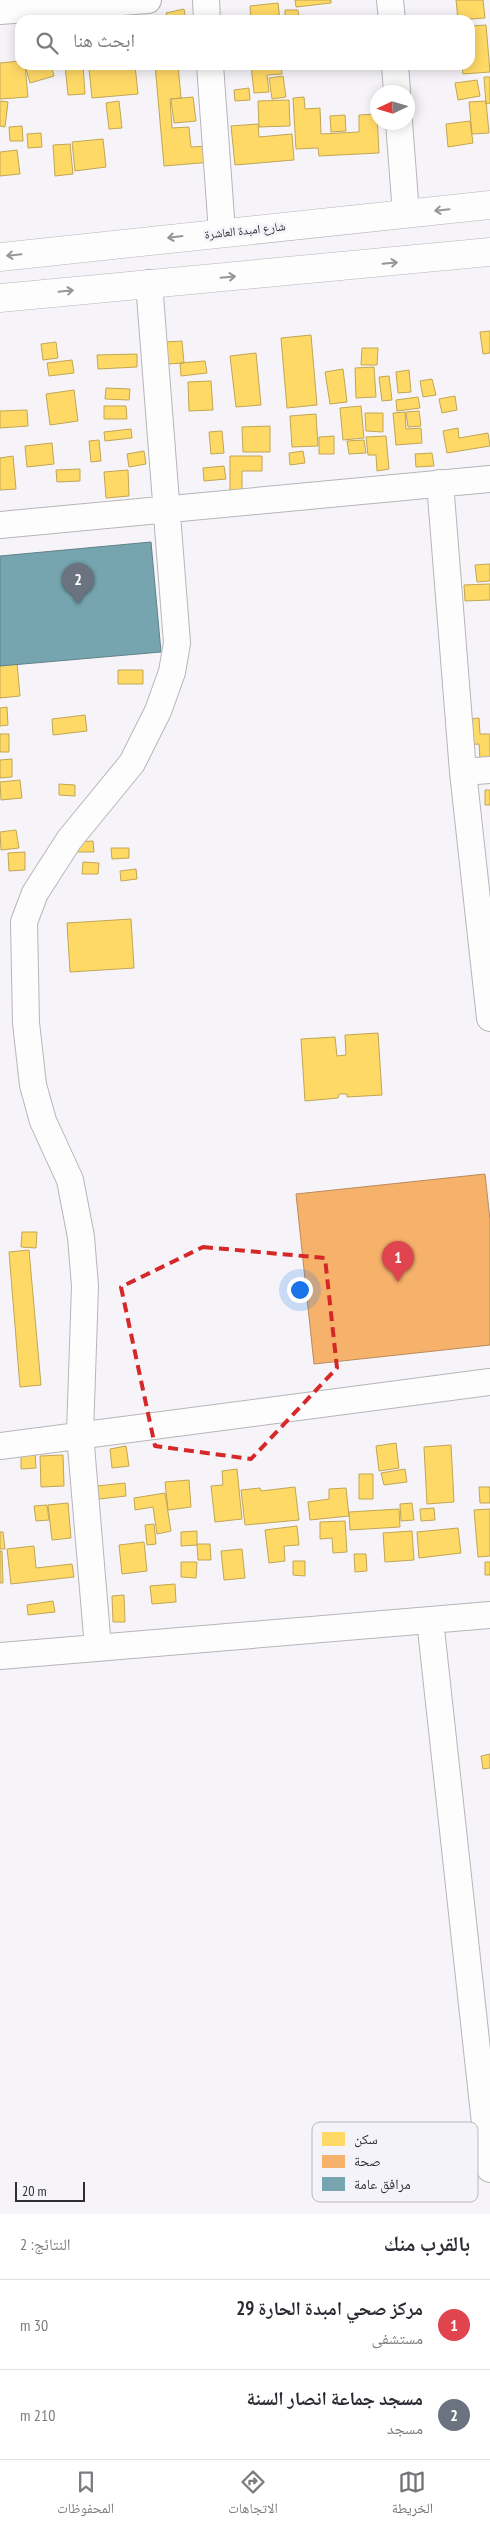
<!DOCTYPE html>
<html lang="ar">
<meta charset="utf-8">
<style>
:root{--surface:#fff;--page:#f2f2f3;--text:#2b2b33;--muted:#7c7c81;--line:#e1e1e2;--accent:#757377}
body{margin:0;font-family:"PT Sans Narrow","Noto Naskh Arabic",sans-serif;background:var(--page);color:var(--text);direction:rtl}
.compass{position:absolute;left:370px;top:85px;width:45px;height:45px;border-radius:50%;background:var(--surface);box-shadow:0 2px 12px #0003;rotate:266deg}
.scale{position:absolute;left:15px;bottom:12px;width:70px;box-sizing:border-box;padding-left:5px;border:2px solid #2f2e31;border-top:0;font-size:14px;line-height:18px;white-space:nowrap;color:#2f2e31;-webkit-text-stroke:4px #f5f3fa;paint-order:stroke}
.you{position:absolute;left:299px;top:1289px;width:18px;height:18px;margin:-12px;border:4px solid #fff;border-radius:50%;background:#1a73e8;box-shadow:0 0 0 8px #1a73e833}
.badge{display:grid;place-items:center;width:32px;height:32px;border-radius:50%;background:var(--accent);color:#fff;font-size:16px;font-weight:700}
.pin{position:absolute;translate:-50% -41px;filter:drop-shadow(0 1px 2px #0008)}
.pin::after{content:'';position:absolute;top:26px;width:18px;height:15px;background:inherit;clip-path:polygon(0 0,100% 0,50% 100%)}
.list{margin:0;padding:0;list-style:none}
h2{display:flex;justify-content:space-between;align-items:center;height:65px;margin:0;padding:0 20px;font-size:21px}
h2 small{font-size:16px;font-weight:400;color:var(--muted)}
.list li{display:grid;grid-template-columns:32px 1fr auto;gap:15px;align-items:center;box-sizing:border-box;height:90px;padding:0 20px;border-top:1px solid var(--line)}
.list b{display:block;font-size:19px;white-space:nowrap}
.list p{margin:0;font-size:16px;white-space:nowrap;color:var(--muted)}
.list em{font-size:16px;font-style:normal;color:var(--muted)}
.icon{flex:none;width:28px;height:28px;fill:none;stroke:currentColor;stroke-width:2;stroke-linecap:round;stroke-linejoin:round}
.map{position:relative;flex:none;width:490px;height:2214px;overflow:hidden;direction:ltr}
.search{position:absolute;background:var(--surface);box-shadow:0 2px 12px #0003;left:15px;right:15px;top:15px;height:55px;display:flex;align-items:center;gap:12px;box-sizing:border-box;padding:0 18px;border-radius:15px;color:var(--muted);font-size:19px}
.sheet{height:245px;background:var(--surface)}
nav{display:flex;justify-content:space-around;align-items:center;box-sizing:border-box;height:70px;border-top:1px solid var(--line);background:var(--surface);font-size:14px;color:var(--muted)}
nav a{display:grid;justify-items:center;gap:2px}
nav .on{color:var(--accent)}
.map>svg:first-child{display:block}
.homes{fill:#ffd966;stroke:#c1a656}
.health{fill:#f6b26b;stroke:#ba8a5a}
.public{fill:#76a5af;stroke:#618189}
.lines{fill:none;stroke-linecap:round;stroke-linejoin:round}
.minor-casing{stroke:#b6b5b8;stroke-width:28}
.secondary-casing{stroke:#b6b5b8;stroke-width:29}
.minor{stroke:#fefdfe;stroke-width:26}
.secondary{stroke:#fefdfe;stroke-width:28}
.oneway{stroke:#969698}
.marked{fill:none;stroke:#d62828;stroke-width:4;stroke-dasharray:10 6;stroke-linejoin:round}
.labels{text-anchor:middle;dominant-baseline:central;stroke-width:5;stroke-linejoin:round;paint-order:stroke}
.street-label{font-size:12px;fill:#2f2e31;stroke:#f5f3fa}
.key{fill:#f5f3fa;stroke:#bab8be;stroke-width:1}
.key-label{font-size:14px;fill:#2f2e31}
</style>
<div class="map">
<svg width="490" height="2214" viewBox="0 0 490 2214">
<rect width="100%" height="100%" fill="#f6f4f9"/>
<path class="homes" d="M295 0H331V3L296 7Z
M456 0H483L485 18 458 20Z
M278 3 280 20H251L250 6Z
M184 9 186 20H168L166 13Z
M285 10H298L299 20H285Z
M454 16 455 20H435Z
M486 25 490 72 463 74 462 65H470V26Z
M20 61V65H25L28 97 0 99V63Z
M39 65H51L54 76 30 83 26 69Z
M65 65H83L85 94 68 95Z
M119 65H135L138 94 92 98 89 69Z
M155 65H178L181 98 170 99 172 128 189 127 191 147 211 146 212 162 164 166Z
M251 65H281L282 74 267 75 269 92 254 93Z
M283 76 286 97 272 99 269 78Z
M484 77H490V103L486 104Z
M477 80 480 96 458 100 455 83Z
M249 88 250 100 235 101 234 90Z
M193 97 196 121 174 123 171 99Z
M304 97 305 109 320 108 321 134 359 132V115L377 114 379 153 319 156 318 148 296 149 293 98Z
M289 100 290 126 259 127 258 101Z
M0 101 8 102 5 127 0 126Z
M119 101 122 128 109 129 106 103Z
M486 101 489 133 472 134 469 102Z
M345 115 346 131 331 132 330 116Z
M470 121 473 143 448 147 446 124Z
M258 124 259 137 292 134 294 160 235 165 231 126Z
M22 126 23 141H10L9 127Z
M41 133 42 147 28 148 27 134Z
M103 139 106 167 75 171 72 142Z
M70 144 73 174 55 176 53 145Z
M17 150 20 174 0 176V152Z
M490 331V353L483 354 480 332Z
M311 335 317 405 287 408 281 338Z
M182 341 184 363 167 364 165 342Z
M56 342 58 358 43 360 41 344Z
M362 348H378L377 365H361Z
M256 353 261 405 236 407 230 356Z
M137 354V367L98 369 97 355Z
M72 360 74 373 49 376 47 363Z
M205 361 207 373 181 376 180 363Z
M374 367 376 397 356 398 355 368Z
M343 369 347 402 330 404 325 372Z
M409 370 411 392 398 393 396 372Z
M389 376 392 400 382 401 379 377Z
M432 379 436 395 423 397 420 381Z
M211 381 213 410 189 411 188 382Z
M106 388 130 389 129 400 105 399Z
M74 390 78 421 50 425 46 394Z
M455 396 457 410 442 413 439 399Z
M418 397 420 408 397 411 396 400Z
M104 406H126L127 419H104Z
M361 406 364 438 343 440 340 408Z
M27 410 28 426 0 428V411Z
M419 411 421 426 408 427 406 412Z
M405 412 406 429 421 428 422 443 396 445 393 413Z
M365 413H383V432L366 431Z
M316 414 318 446 292 447 290 416Z
M270 426V452H243L242 427Z
M458 428 459 438 488 433 490 446 447 453 443 431Z
M131 429 132 438 105 441 104 432Z
M222 431 224 453 211 454 209 432Z
M334 436V454H319V437Z
M386 436 389 469 377 471 376 455H368L366 437Z
M99 440 101 461 91 462 89 441Z
M364 440 366 453 349 454 347 441Z
M52 443 54 464 27 467 25 446Z
M144 451 146 464 129 467 127 454Z
M303 451 305 463 290 465 289 453Z
M432 453 434 466 416 467 415 454Z
M13 456 16 489 0 490V458Z
M230 456H262V471H242V492H230Z
M224 466 226 479 204 481 203 468Z
M80 469V481L57 482 56 470Z
M128 470 129 496 106 498 104 472Z
M490 564V581L477 582 475 565Z
M490 584V600L465 601 464 585Z
M17 663 20 696 0 698V665Z
M118 670H143V684H118Z
M7 707 8 725 0 726V708Z
M85 715 87 731 53 735 52 719Z
M479 718 480 734H490V758L480 759 479 744 464 745 462 720Z
M0 734H9V752H0Z
M12 759V777L0 778V760Z
M20 780 22 798 1 800 0 782Z
M59 784 75 785V796L59 795Z
M485 790H490V805H485Z
M16 830 19 848 1 850 0 832Z
M93 841 94 852H76V842Z
M111 848H129V858L112 859Z
M25 852V870L9 871 8 853Z
M83 862 99 863 98 874H82Z
M136 869 137 879 121 881 120 871Z
M131 919 134 968 70 972 67 923Z
M378 1033 382 1095 347 1097V1094H339L338 1098 305 1101 301 1039 335 1037 337 1056 346 1055 345 1035Z
M22 1232H37L36 1248 21 1247Z
M29 1250 41 1385 20 1387 9 1252Z
M396 1443 399 1468 379 1471 376 1446Z
M451 1445 454 1502 427 1504 424 1447Z
M126 1446 129 1466 112 1468 110 1449Z
M35 1452 36 1468 21 1469V1453Z
M63 1455 64 1486 41 1487 40 1456Z
M237 1469 242 1519 215 1522 211 1486 223 1485 222 1471Z
M405 1469 407 1482 384 1485 381 1473Z
M359 1474H373V1499H359Z
M189 1480 191 1507 168 1510 165 1482Z
M125 1483 126 1496 99 1499 97 1486Z
M295 1487 299 1520 245 1525 241 1490 260 1488 261 1491Z
M479 1487H490V1503H480Z
M346 1488 349 1516 310 1520 308 1502 329 1499V1489Z
M165 1493 171 1531 157 1534 153 1507 135 1510 134 1498Z
M68 1503 71 1538 52 1540 48 1505Z
M412 1503 414 1520 401 1521 400 1504Z
M47 1505 49 1520 36 1521 34 1506Z
M434 1508 435 1520 421 1521 420 1509Z
M399 1509 400 1527 350 1530 349 1512Z
M490 1509V1556L478 1557 474 1510Z
M345 1521 347 1552 333 1553 332 1538 320 1539V1522Z
M154 1524 156 1544 147 1545 145 1525Z
M297 1526 299 1545 284 1546 285 1561 269 1563 265 1530Z
M458 1528 461 1553 419 1558 417 1532Z
M197 1531V1545L181 1546V1532Z
M412 1531 414 1560 385 1562 383 1533Z
M0 1532H3L5 1549H0Z
M144 1542 147 1571 122 1574 119 1545Z
M197 1544H210L211 1560H198Z
M34 1546 36 1568 72 1564 74 1577 11 1584 7 1549Z
M242 1549 245 1578 224 1580 221 1551Z
M0 1551H2L3 1583H0Z
M354 1554H366L367 1571 355 1572Z
M293 1561H305V1576L293 1575Z
M181 1562H197L196 1578 181 1577Z
M485 1562H490V1575H485Z
M175 1584 176 1602 152 1604 150 1586Z
M124 1595 125 1622H113L112 1596Z
M53 1601 55 1612 28 1615 27 1605Z
M490 1754V1768L483 1769 481 1756Z"/>
<path class="health" d="M485 1174 490 1220V1345L314 1364 296 1194Z"/>
<path class="public" d="M151 542 161 652 0 666V556Z"/>
<g class="lines">
<g class="minor-casing">
<path id="minor" d="M206 0 207 20
M390 0 392 20
M0 11 148 0
M210 65 222 232
M395 65 397 92
M399 122 406 214
M440 483 463 772 490 1018
M0 525 490 479
M463 772 490 770
M0 1446 490 1382
M430 1620 490 2169
M98 1648 80 1434 85 1286 81 1237 70 1180 43 1121 33 1085 26 1023 24 922 35 893 69 840 132 763 158 711 172 672 177 643 149 283
M0 1656 490 1615"/>
</g>
<g class="secondary-casing">
<path id="secondary" d="M0 257 490 205
M0 298 490 252"/>
</g>
<use href="#minor" class="minor"/>
<use href="#secondary" class="secondary"/>
</g>
<defs><path id="oneway-shaft" d="M-6 0H5M1.5-3L5.5 0L1.5 3" fill="none" stroke-width="1.6" stroke-linecap="round" stroke-linejoin="round" transform="scale(1.25)"/></defs>
<g class="oneway">
<use href="#oneway-shaft" transform="translate(442 210) rotate(174)"/>
<use href="#oneway-shaft" transform="translate(175 237) rotate(173)"/>
<use href="#oneway-shaft" transform="translate(14 255) rotate(174)"/>
<use href="#oneway-shaft" transform="translate(390 263) rotate(-5)"/>
<use href="#oneway-shaft" transform="translate(228 277) rotate(-5)"/>
<use href="#oneway-shaft" transform="translate(66 291) rotate(-6)"/>
</g>
<path class="marked" d="M203 1247 325 1258 337 1368 251 1459 155 1446 121 1287Z"/>
<g class="labels">
<g class="street-label">
<text transform="translate(245 230) rotate(-6)">شارع امبدة العاشرة</text>
</g>
</g>
<rect x="312" y="2122" width="166" height="80" rx="8" class="key"/>
<rect x="322" y="2132" width="23" height="14" fill="#ffd966"/>
<rect x="322" y="2155" width="23" height="13" fill="#f6b26b"/>
<rect x="322" y="2177" width="23" height="14" fill="#76a5af"/>
<g class="key-label">
<text x="354" y="2144">سكن</text>
<text x="354" y="2166">صحة</text>
<text x="354" y="2189">مرافق عامة</text>
</g>
</svg>
<svg class="compass" viewBox="-18 -18 36 36"><path d="M0-13l5 13h-10z" fill="#e53935"/><path d="M0 13l5-13h-10z" fill="#7c7c81"/></svg>
<div class="scale">20 m</div>
<div class="you"></div>
<div class="pin badge" style="left:398px;top:1282px;background:#e0444e">1</div>
<div class="pin badge" style="left:78px;top:604px;background:#6b7280">2</div>
<div class="search"><svg class="icon" aria-label="search" viewBox="0 0 24 24"><circle cx="10" cy="10" r="6"/><path d="M15 15l6 6"/></svg>ابحث هنا</div>
</div>
<section class="sheet">
<h2>بالقرب منك<small>النتائج: 2</small></h2>
<ul class="list">
<li><span class="badge" style="background:#e0444e">1</span><div><b>مركز صحي امبدة الحارة 29</b><p>مستشفى</p></div><em>30 m</em></li>
<li><span class="badge" style="background:#6b7280">2</span><div><b>مسجد جماعة انصار السنة</b><p>مسجد</p></div><em>210 m</em></li>
</ul>
</section>
<nav>
<a class="on"><svg class="icon" aria-label="map" viewBox="0 0 24 24"><path d="M3 6l6-2 6 2 6-2v14l-6 2-6-2-6 2zM9 4v14M15 6v14"/></svg>الخريطة</a>
<a><svg class="icon" aria-label="directions" viewBox="0 0 24 24"><path d="M12 3l9 9-9 9-9-9zM9 14v-3h6M13 9l2 2-2 2"/></svg>الاتجاهات</a>
<a><svg class="icon" aria-label="saved" viewBox="0 0 24 24"><path d="M7 4h10v16l-5-4-5 4z"/></svg>المحفوظات</a>
</nav>
